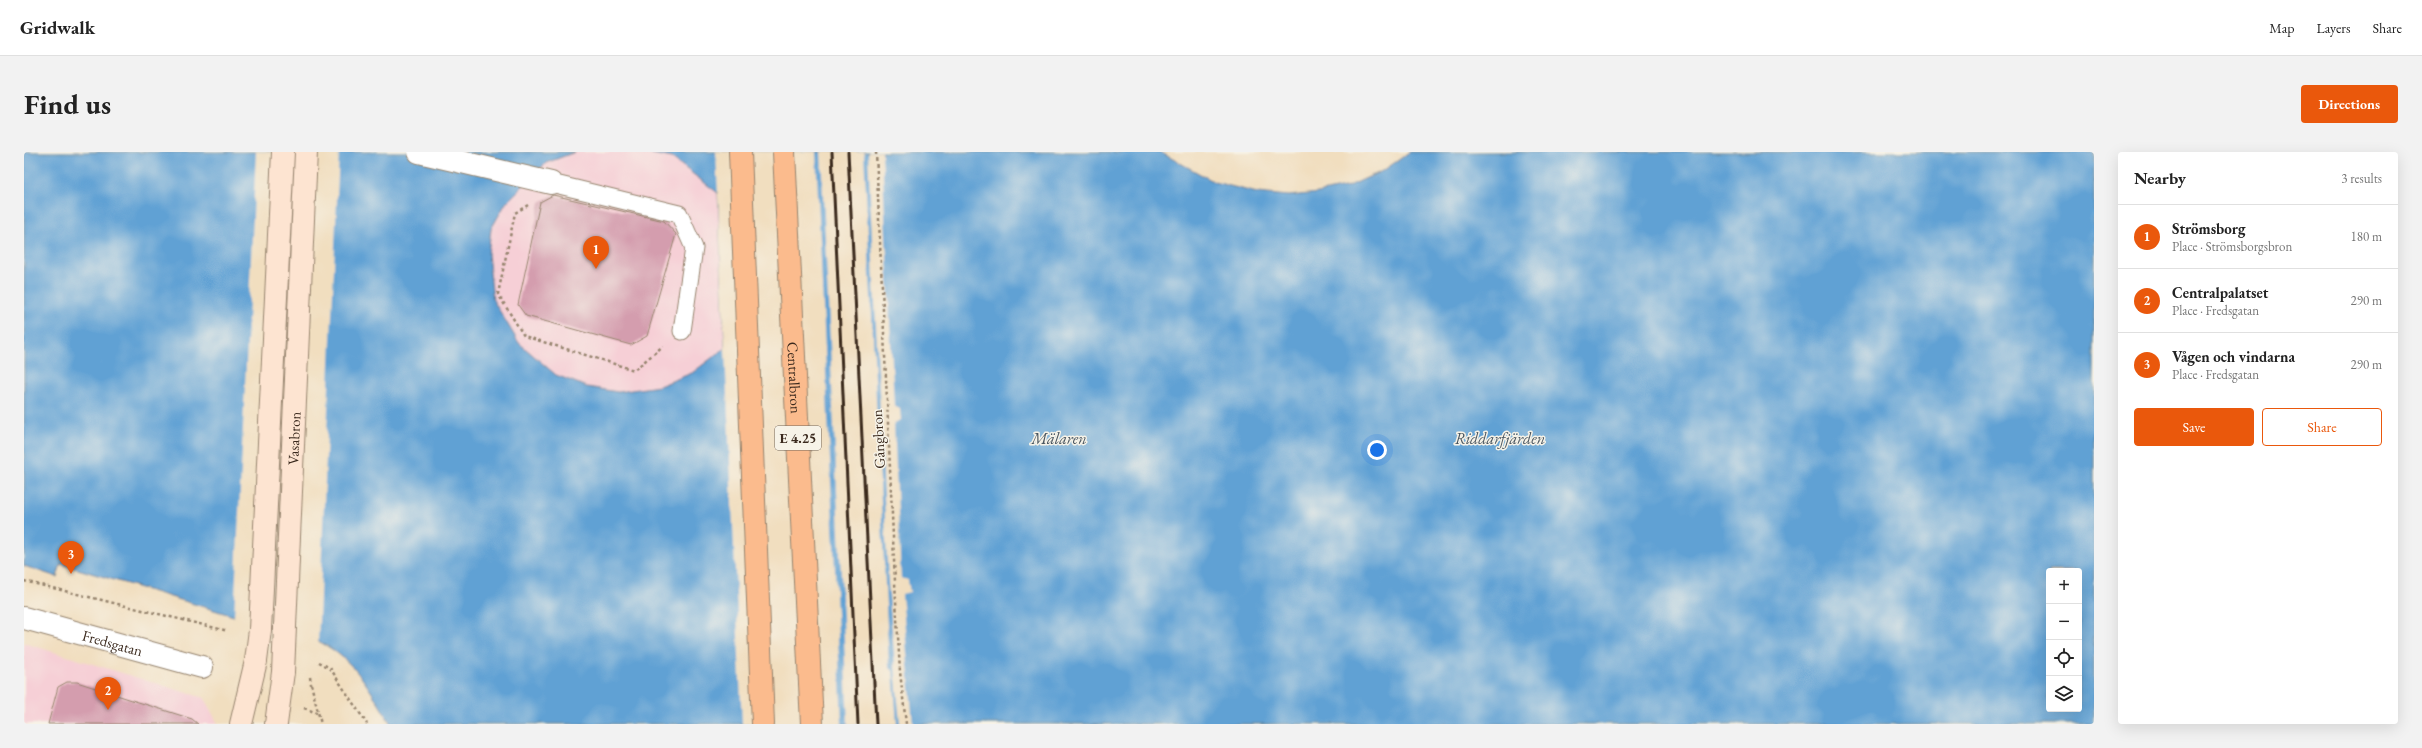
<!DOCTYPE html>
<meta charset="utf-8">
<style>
:root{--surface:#fff;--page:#f2f2f2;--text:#222;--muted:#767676;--line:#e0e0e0;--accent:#ea580c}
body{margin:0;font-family:"EB Garamond",serif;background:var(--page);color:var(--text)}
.controls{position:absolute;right:12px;bottom:12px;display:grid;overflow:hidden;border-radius:4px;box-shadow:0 4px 16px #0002}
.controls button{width:36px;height:36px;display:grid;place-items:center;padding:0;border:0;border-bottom:1px solid var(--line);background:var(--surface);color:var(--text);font:20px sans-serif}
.you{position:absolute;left:1353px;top:298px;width:14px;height:14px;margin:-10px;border:3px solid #fff;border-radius:50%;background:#1a73e8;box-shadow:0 0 0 6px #1a73e833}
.badge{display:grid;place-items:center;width:26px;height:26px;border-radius:50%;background:var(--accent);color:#fff;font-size:13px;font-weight:700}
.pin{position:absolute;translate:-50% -33px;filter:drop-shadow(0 1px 2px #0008)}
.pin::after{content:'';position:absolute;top:21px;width:14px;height:12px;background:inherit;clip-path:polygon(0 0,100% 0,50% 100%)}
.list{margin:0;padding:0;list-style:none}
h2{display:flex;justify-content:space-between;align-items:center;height:52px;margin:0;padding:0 16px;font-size:17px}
h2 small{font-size:13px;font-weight:400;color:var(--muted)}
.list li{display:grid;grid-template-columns:26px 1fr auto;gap:12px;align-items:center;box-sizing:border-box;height:64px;padding:0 16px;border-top:1px solid var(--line)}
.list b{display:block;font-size:15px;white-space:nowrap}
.list p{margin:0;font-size:13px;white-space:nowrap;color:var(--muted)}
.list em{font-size:13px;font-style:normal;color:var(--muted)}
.actions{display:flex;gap:8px;padding:12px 16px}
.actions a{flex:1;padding:9px 0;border:1px solid var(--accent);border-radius:4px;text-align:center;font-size:14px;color:var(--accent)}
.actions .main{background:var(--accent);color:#fff}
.icon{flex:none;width:22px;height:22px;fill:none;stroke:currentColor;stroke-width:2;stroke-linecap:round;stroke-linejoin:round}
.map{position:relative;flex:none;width:2070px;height:572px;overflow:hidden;border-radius:4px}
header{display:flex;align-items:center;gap:24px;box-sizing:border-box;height:56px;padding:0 20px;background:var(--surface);border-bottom:1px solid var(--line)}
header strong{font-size:19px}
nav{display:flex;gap:22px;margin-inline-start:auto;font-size:14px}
.intro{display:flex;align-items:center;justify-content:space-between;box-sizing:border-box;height:96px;padding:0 24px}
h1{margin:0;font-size:28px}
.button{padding:10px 18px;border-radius:4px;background:var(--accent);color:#fff;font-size:14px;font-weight:700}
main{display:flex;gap:24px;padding:0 24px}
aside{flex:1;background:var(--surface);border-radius:4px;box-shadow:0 4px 16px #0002}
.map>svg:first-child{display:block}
.built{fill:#f6cfd6}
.water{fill:#61a1d4;stroke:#4e6679;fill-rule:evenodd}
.pier{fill:#f1debf}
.building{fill:#d49dae}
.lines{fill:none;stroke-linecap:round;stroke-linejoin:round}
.lane-casing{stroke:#96846e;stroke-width:19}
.street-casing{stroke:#96846e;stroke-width:24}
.secondary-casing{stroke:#96846e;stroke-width:24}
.highway-casing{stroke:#96846e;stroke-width:24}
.path{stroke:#96846e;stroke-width:2.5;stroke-dasharray:3 3;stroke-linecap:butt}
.lane{stroke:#fff;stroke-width:17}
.street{stroke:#fff;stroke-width:22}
.secondary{stroke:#fde4d1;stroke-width:22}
.highway{stroke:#fbbb8d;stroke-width:22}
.rail{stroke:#3b2a1e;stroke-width:3}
.secondary-bridge-casing{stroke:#96846e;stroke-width:24;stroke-linecap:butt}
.highway-bridge-casing{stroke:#96846e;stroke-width:24;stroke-linecap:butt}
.path-bridge{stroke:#96846e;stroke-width:2.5;stroke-dasharray:3 3;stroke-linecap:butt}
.secondary-bridge{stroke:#fde4d1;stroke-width:22}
.highway-bridge{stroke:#fbbb8d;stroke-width:22}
.labels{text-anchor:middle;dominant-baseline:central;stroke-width:3;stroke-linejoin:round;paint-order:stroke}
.shield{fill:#f7f3e8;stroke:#73665b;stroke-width:1}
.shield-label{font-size:14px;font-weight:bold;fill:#3b2a1e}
.street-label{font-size:15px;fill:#3b2a1e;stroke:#f7f3e8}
.water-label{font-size:16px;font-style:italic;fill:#48545e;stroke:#f7f3e8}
</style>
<header>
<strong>Gridwalk</strong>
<nav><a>Map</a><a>Layers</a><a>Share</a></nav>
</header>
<div class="intro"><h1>Find us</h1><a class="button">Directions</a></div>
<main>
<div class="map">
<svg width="2070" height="572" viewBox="0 0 2070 572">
<rect width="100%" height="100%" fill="#f7f3e8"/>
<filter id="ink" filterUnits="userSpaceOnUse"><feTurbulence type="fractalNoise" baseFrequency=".025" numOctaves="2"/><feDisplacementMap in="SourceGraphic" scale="8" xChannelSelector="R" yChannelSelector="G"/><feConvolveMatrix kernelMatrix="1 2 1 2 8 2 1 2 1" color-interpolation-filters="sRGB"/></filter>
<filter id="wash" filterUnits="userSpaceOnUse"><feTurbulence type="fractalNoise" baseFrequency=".012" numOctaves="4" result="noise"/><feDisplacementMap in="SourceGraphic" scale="16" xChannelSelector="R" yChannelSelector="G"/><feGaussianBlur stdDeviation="0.9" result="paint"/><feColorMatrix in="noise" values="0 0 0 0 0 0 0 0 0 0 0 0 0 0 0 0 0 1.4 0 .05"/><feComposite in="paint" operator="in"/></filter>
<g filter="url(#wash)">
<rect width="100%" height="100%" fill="#f1debf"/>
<path class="built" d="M551 0H618L648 6 694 41 701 196 668 221 635 234 594 240 563 235 532 223 495 191 469 148 464 102 467 77 482 51 522 11Z
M0 491 180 546 194 572H0Z"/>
<path class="water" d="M0 0H551L522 11 482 51 467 77 464 102 469 148 495 191 532 223 563 235 594 240 635 234 668 221 701 196 694 41 648 6 618 0H1136L1191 30 1233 41 1265 44 1294 41 1325 34 1360 18 1386 0H2070V572H367C346 538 333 510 296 490L37 412 33 425 0 414ZM2025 419H2055V557H2025Z"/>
<path class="pier" d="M232 0H315L294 492 210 466Z
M692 0H792L818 572H718Z
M797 0H840L865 514 869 519 873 572H824Z
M844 0H858L870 254 876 257 877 268 870 271 877 426 884 428 886 440 878 442 889 572H876L864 431Z"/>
<g id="blocks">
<path class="building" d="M529 43 640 69 652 82 623 184 607 193 502 164 494 153 516 50Z
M43 530H53L111 549 168 567 174 572H24L34 535Z"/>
</g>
</g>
<g filter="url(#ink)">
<use href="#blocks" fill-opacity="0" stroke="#96846e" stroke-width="1"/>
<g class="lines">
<g class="lane-casing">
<path id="lane" d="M527 31 655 62 670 96 658 179"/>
</g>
<g class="street-casing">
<g id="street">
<path d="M395 0 527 31"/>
<path id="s1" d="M0 466 178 515"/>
</g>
</g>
<g class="secondary-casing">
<path id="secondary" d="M217 572 232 509
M252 572 259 520"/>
</g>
<g class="highway-casing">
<path id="highway" d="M716 0 739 572"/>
</g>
<path class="path" d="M504 53 491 61 474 142 500 184 610 218 639 194
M0 429 204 479
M295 510 306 516 343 572
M287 532 297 572
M280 556 293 561"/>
<use href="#lane" class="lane"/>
<use href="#street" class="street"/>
<use href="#secondary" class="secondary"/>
<use href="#highway" class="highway"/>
<path class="rail" d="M808 0 834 572
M824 0 852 572"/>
<g class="secondary-bridge-casing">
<g id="secondary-bridge">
<path d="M232 509 236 478 259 0"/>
<path id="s2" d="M259 520 282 0"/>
</g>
</g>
<g class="highway-bridge-casing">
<g id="highway-bridge">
<path id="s3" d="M760 0 788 572"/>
</g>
</g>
<path class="path-bridge" d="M852 0 871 430 876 520 882 572
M286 525 287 532"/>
<use href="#secondary-bridge" class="secondary-bridge"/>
<use href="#highway-bridge" class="highway-bridge"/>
</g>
</g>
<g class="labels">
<rect class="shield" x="751" y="274" width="46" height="24" rx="3"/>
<g class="shield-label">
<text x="774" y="286">E 4.25</text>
</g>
<g class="street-label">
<text stroke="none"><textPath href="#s3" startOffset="226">Centralbron</textPath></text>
<text stroke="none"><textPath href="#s2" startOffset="234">Vasabron</textPath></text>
<text transform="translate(854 287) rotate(-93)">Gångbron</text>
<text stroke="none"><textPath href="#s1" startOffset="92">Fredsgatan</textPath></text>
</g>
<g class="water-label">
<text x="1035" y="286">Mälaren</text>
<text x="1476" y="286">Riddarfjärden</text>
</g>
</g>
</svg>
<div class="controls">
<button>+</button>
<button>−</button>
<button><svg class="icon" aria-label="locate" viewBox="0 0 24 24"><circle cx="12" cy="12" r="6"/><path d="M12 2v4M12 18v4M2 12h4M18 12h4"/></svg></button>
<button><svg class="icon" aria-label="layers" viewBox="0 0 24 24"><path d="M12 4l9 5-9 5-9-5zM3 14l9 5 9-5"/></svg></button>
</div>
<div class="you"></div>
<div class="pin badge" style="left:572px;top:117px">1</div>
<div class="pin badge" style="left:84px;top:558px">2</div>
<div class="pin badge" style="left:47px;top:422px">3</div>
</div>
<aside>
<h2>Nearby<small>3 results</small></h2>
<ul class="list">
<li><span class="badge">1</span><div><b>Strömsborg</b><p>Place · Strömsborgsbron</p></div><em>180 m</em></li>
<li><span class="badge">2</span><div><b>Centralpalatset</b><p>Place · Fredsgatan</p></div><em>290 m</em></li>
<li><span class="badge">3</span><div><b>Vågen och vindarna</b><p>Place · Fredsgatan</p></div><em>290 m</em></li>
</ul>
<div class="actions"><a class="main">Save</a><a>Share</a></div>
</aside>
</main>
